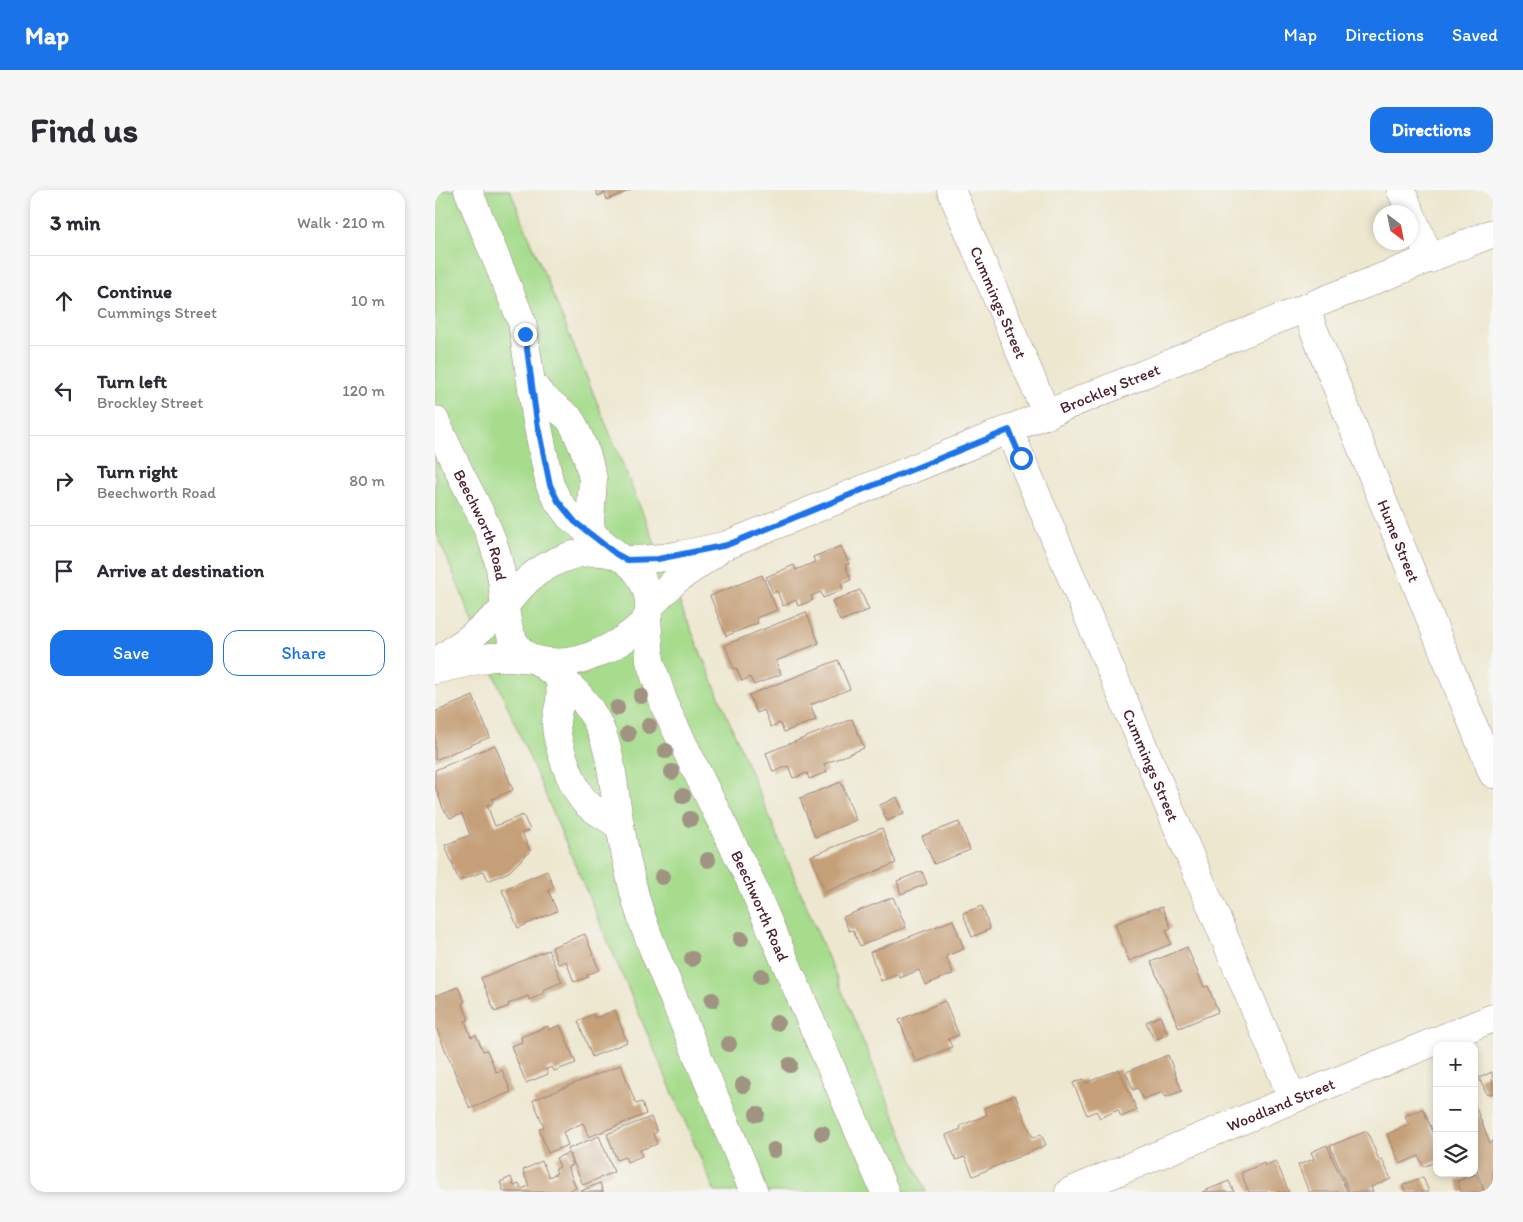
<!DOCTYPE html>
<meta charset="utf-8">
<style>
:root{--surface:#fff;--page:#f7f7f7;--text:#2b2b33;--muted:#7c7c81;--line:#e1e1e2;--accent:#1a73e8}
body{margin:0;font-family:Itim,sans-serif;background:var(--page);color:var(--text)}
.controls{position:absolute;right:15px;bottom:15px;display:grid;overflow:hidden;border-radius:10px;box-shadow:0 2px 8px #0003}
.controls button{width:45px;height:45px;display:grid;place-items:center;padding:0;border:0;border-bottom:1px solid var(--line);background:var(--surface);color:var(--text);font:25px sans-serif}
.compass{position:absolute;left:938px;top:15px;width:45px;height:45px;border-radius:50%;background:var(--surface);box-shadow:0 2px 8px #0003;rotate:148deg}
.stop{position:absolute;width:15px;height:15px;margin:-11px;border:4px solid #1a73e8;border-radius:50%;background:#fff}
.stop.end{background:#1a73e8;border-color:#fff;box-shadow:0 1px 5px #0008}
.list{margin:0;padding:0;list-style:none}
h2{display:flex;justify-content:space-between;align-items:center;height:65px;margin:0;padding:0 20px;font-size:21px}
h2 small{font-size:16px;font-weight:400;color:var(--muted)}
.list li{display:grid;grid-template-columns:32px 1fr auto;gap:15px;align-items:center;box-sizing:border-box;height:90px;padding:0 20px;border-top:1px solid var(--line)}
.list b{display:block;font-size:19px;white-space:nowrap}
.list p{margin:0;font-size:16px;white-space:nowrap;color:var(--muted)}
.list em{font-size:16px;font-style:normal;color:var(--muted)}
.actions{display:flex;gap:10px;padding:15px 20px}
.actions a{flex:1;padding:11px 0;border:1px solid var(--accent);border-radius:15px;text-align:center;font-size:18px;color:var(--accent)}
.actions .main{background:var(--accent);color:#fff}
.icon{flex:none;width:28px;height:28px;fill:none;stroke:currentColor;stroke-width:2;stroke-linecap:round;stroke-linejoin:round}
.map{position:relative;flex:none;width:1058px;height:1002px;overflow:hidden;border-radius:15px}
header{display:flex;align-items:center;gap:30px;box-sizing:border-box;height:70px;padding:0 25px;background:var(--accent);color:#fff}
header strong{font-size:24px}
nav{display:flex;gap:28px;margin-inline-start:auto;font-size:18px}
.intro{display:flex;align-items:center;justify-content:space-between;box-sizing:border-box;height:120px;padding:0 30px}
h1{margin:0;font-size:35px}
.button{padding:12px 22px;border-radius:15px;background:var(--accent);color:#fff;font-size:18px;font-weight:700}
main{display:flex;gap:30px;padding:0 30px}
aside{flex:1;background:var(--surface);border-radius:15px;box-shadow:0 2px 8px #0003}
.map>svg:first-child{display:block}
.green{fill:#a6dc8c;stroke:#787e5c}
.building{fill:#c49f77}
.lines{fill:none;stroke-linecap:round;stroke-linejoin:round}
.minor-casing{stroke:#9c837d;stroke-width:29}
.major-casing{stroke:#9c837d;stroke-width:29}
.minor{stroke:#fff;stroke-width:28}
.major{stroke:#fff;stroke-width:28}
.tree{fill:#a09382}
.route{stroke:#1a73e8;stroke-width:6}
.labels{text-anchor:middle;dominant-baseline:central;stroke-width:4;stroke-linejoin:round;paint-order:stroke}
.street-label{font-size:16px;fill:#4a1f2b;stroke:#f6f6f2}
</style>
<header>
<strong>Map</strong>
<nav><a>Map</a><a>Directions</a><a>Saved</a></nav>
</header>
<div class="intro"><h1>Find us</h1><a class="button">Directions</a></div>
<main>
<aside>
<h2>3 min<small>Walk · 210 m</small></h2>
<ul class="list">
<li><svg class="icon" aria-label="ahead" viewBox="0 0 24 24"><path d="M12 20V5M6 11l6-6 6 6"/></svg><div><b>Continue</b><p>Cummings Street</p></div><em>10 m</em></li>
<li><svg class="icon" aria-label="left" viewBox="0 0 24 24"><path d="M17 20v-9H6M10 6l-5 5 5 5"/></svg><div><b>Turn left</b><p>Brockley Street</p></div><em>120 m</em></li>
<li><svg class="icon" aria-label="right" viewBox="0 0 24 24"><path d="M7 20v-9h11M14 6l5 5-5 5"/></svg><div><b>Turn right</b><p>Beechworth Road</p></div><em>80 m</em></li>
<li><svg class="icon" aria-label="arrive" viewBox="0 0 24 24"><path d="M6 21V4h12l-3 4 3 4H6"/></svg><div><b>Arrive at destination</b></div></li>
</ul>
<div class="actions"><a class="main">Save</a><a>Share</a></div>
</aside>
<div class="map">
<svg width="1058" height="1002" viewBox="0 0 1058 1002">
<rect width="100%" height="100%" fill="#f6f6f2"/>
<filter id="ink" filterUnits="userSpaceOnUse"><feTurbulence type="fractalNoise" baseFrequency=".02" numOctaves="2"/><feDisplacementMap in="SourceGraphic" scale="10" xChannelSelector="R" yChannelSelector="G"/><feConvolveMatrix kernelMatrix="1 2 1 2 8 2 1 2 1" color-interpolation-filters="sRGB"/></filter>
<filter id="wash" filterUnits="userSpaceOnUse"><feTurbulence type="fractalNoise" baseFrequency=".0096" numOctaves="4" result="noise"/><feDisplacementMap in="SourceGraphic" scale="20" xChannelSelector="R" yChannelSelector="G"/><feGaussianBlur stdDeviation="1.12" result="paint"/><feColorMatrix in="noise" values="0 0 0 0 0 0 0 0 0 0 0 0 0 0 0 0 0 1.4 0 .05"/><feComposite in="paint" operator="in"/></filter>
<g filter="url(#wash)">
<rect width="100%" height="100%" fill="#ede7cf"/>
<path class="green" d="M0 0H75L219 351 491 1002H280L66 501 0 339Z"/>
<g id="blocks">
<path class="building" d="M161 0H196L172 10 170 3 163 6Z
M406 356 414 374 410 375 416 390 406 394 408 400 388 408 386 402 376 406 378 410 363 416 361 410 348 416 342 401 338 403 331 387 359 375 361 380 380 372 378 367Z
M327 385 342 420 321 428 323 433 291 446 275 406Z
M425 400 434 420 405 431 397 411Z
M371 422 384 453 341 471 346 484 319 495 315 487 307 491 301 478 299 479 290 455Z
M403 470 415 499 375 515 381 530 349 542 345 533 336 537 329 520 322 523 314 505Z
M38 506 55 547 0 570V522Z
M417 529 429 558 389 574 392 582 374 589 372 583 358 588 353 576 338 582 331 563Z
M60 555 78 600 57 609 58 613 52 615 60 636 88 625 95 640 87 643 95 661 74 682 53 691 49 681 24 691 10 655 35 645 27 624 15 628 8 618 0 596V580Z
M406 592 421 630 380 647 365 608Z
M462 607 469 623 452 631 445 615Z
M524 632 535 660 499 674 487 646Z
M447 638 461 673 390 702 376 666Z
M112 681 119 698 113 700 122 721 83 738 67 700Z
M487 681 492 694 466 704 462 691Z
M458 707 471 737 425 756 418 740 414 741 408 727Z
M547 716 555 739 537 747 528 723Z
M727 717 736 738 731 740 736 754 694 771 680 734 720 718 721 719Z
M518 730 529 759 511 766 518 784 490 795 484 780 465 788 464 784 446 791 435 762Z
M150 744 164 780 152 785 153 787 139 792 131 771 123 774 117 757Z
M752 757 769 797 773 796 783 822 744 838 716 772Z
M113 760 127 792 108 800 109 803 95 810 93 806 73 814 74 816 60 822 46 788Z
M23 797 30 812 27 813 34 830 30 831 36 847 41 845 48 861 52 860 61 882 67 880 76 902 35 919 0 835V806Z
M510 811 524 845 513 849 517 857 481 872 464 830Z
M180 820 192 852 157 867 143 831 158 824 160 828Z
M725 826 733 844 719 850 711 832Z
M125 835 141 873 119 881 117 877 111 879 113 884 91 893 76 856 87 852 86 847 113 836 114 840Z
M733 865 747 901 730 907 728 902 708 909 703 898 698 900 691 882Z
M186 875 201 914 207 912 211 924 154 947 148 933 128 942 133 955 113 963 104 939 109 937 98 910Z
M684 879 702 920 686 927 683 920 665 928 661 921 652 925 638 893 649 889 651 893Z
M1057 882 1058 903 1052 905 1044 888Z
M580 905 598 948 606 944 611 955 538 986 530 967 521 970 511 945 526 939 525 936 552 925 549 918Z
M1039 913 1055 953 1058 951V998L1050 1001 1042 981 1039 982Z
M988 919 1002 951V971L988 977 984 966 965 974 952 944 974 935 970 926Z
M216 927 222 942 218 944 222 954 205 960 207 966 192 972 190 967 182 970 172 944Z
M932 941 944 970 947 969 956 989 936 997 938 1002H914L895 956Z
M164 946 179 982 148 995 133 959Z
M892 955 912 1002H874L863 975 879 969 876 962Z
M133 963 138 975 133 977 141 998 131 1002H69L65 992 76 987 79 996 84 994 86 999 94 996 88 980 107 971 114 987 122 983 120 979 125 977 121 968Z
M841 971 854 1002H814L806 983 829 973 830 976Z
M1041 984 1049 1002H1026L1022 991Z
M988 987 994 1002H970L968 995Z
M794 991 799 1002H767Z
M165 993 168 1002H144Z"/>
</g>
</g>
<g filter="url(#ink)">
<use href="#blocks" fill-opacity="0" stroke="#9c837d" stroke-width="1"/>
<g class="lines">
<g class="minor-casing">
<g id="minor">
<path id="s1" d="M516 0 612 225"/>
<path d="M966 0 995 69"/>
<path id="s2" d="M870 118 1058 584"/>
<path d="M97 194 109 208 134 228 139 236 152 266 158 289 155 332 157 346"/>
<path id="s3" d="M574 240 858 909"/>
<path d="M0 473 32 450 70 419"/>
<path d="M0 480 56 467H76L97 469"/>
<path d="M125 488C125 495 126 503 125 511 124 518 121 525 121 533 121 553 137 597 150 612 159 621 174 628 185 636"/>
<path id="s4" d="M634 1002 858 909 1058 828"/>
</g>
</g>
<g class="major-casing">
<g id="major">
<path d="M33 0 87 132 102 232 115 295 123 311 134 326 181 364"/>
<path id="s5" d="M0 230C10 252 20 274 31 295 40 313 50 331 57 350 62 363 65 377 67 390 71 424 69 469 114 472 132 474 149 470 165 462 180 456 202 442 211 429 217 420 214 406 210 396 190 347 137 358 101 383 89 391 80 404 70 415"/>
<path id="s6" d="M191 370C226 370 258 363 292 355L870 118 1058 43"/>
<path d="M214 417 241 390 280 363"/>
<path id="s7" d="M212 428 215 471 231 519 314 688 450 1002"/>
<path d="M101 470C124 486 147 503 160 528 178 560 178 600 185 635 189 659 194 683 200 706 207 733 218 759 229 785L319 1002"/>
</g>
</g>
<use href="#minor" class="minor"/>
<use href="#major" class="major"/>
</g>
<g class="tree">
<circle cx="206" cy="506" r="8"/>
<circle cx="182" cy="518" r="8"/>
<circle cx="214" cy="536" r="8"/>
<circle cx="193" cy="544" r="8"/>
<circle cx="231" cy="561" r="8"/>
<circle cx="237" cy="582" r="8"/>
<circle cx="248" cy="606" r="8"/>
<circle cx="255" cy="629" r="8"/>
<circle cx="273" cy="670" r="8"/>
<circle cx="227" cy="687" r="8"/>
<circle cx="306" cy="749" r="8"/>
<circle cx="257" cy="769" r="8"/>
<circle cx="326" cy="786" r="8"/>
<circle cx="277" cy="810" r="8"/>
<circle cx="342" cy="833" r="8"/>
<circle cx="294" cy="854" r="8"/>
<circle cx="355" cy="875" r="8"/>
<circle cx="308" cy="895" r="8"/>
<circle cx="322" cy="924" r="8"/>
<circle cx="387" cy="943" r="8"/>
<circle cx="339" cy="960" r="8"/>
</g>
</g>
<g class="lines" filter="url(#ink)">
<path class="route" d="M90 144 102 232 115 295 123 311 140 332 181 364 192 370 223 369 292 355 574 240 586 268"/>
</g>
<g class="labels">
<g class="street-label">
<text stroke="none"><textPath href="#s1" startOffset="122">Cummings Street</textPath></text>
<text stroke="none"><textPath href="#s6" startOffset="516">Brockley Street</textPath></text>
<text stroke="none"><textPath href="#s5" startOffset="115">Beechworth Road</textPath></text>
<text stroke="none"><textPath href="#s2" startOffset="251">Hume Street</textPath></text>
<text stroke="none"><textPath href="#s3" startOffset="364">Cummings Street</textPath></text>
<text stroke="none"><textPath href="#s7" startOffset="312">Beechworth Road</textPath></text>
<text stroke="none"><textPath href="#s4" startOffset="229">Woodland Street</textPath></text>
</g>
</g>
</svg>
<div class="controls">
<button>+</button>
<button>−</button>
<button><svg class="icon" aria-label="layers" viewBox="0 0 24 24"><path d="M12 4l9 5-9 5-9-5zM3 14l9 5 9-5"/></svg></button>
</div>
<svg class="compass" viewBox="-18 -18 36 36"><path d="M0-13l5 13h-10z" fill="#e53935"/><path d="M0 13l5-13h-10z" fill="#7c7c81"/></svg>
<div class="stop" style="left:586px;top:268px"></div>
<div class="stop end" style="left:90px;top:144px"></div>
</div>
</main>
